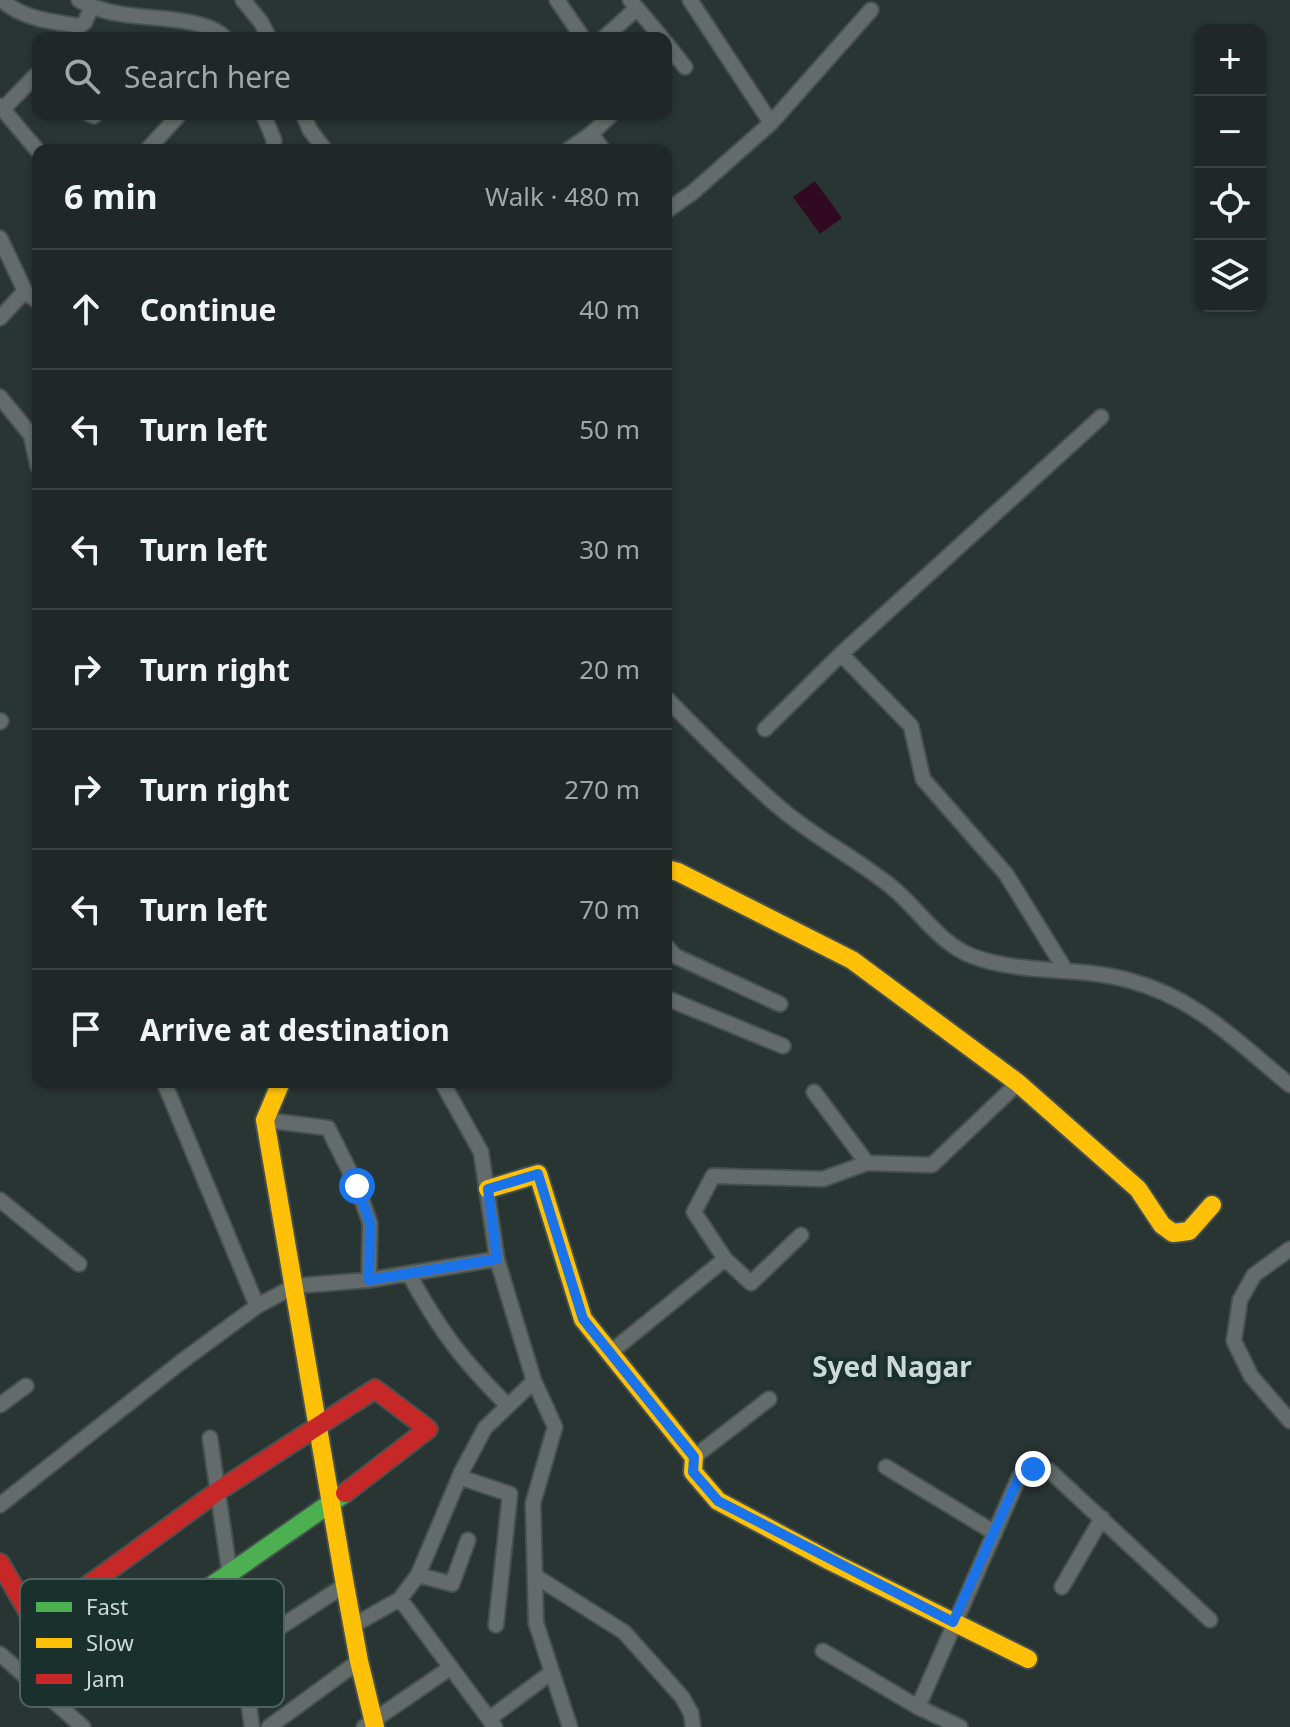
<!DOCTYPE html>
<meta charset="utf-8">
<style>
:root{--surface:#1f2826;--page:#2c3432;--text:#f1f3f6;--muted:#a1a6a7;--line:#3c4443}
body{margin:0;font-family:"Noto Sans",sans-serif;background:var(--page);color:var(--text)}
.controls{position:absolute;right:24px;top:24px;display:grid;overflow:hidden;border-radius:16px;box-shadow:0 2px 6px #0004}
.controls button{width:72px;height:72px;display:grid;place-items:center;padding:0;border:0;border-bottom:2px solid var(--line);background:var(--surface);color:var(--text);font:40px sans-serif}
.stop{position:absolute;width:24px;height:24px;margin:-18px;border:6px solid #1a73e8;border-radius:50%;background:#fff}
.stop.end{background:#1a73e8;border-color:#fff;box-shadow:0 2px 8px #0008}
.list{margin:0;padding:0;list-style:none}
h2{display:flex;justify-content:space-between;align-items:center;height:104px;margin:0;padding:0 32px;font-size:34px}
h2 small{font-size:26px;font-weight:400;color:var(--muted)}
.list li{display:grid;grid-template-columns:52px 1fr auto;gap:24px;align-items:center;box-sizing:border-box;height:120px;padding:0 32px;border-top:2px solid var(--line)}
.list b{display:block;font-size:30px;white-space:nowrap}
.list em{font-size:26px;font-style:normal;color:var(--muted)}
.icon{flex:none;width:44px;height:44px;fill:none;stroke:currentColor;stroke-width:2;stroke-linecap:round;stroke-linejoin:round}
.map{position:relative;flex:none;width:1290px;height:1727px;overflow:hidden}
.search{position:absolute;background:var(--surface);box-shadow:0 2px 6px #0004;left:32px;top:32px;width:640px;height:88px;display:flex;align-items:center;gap:20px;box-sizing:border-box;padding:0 28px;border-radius:16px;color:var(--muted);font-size:30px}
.panel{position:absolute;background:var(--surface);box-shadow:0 2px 6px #0004;left:32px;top:144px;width:640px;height:944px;border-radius:16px}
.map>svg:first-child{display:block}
.water{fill:#310a22}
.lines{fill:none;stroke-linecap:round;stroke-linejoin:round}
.street-casing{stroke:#46514f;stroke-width:18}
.fast-casing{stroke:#46514f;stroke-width:22}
.slow-casing{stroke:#46514f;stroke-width:22}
.jam-casing{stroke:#46514f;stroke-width:22}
.street{stroke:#636c6a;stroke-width:14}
.fast{stroke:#4caf50;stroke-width:18}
.slow{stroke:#ffc107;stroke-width:18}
.jam{stroke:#c62828;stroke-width:18}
.route{stroke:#1a73e8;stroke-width:10}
.labels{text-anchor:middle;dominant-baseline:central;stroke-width:8;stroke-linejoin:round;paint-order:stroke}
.neighbourhood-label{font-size:28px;font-weight:bold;fill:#ccd9d7;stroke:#1a302c}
.key{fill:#1a302c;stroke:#4f635f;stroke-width:2}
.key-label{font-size:22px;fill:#ccd9d7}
</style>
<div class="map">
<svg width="1290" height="1727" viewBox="0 0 1290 1727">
<rect width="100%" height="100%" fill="#293532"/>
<path class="water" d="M815 181 842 218 820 234 793 197Z"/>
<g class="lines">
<g class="street-casing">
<path id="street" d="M2 0C22 19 54 22 80 26L85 22 92 6
M79 0C92 7 107 12 121 14 148 19 207 17 225 38
M243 0 261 22 269 38
M557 0 583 38
M630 0 662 38
M690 0 771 123
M604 38 637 8
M666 43 685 67
M0 106 38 151
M3 109 36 75 38 77
M89 114 94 116
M263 114 274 140 273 150
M303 114 310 130 325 150
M591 134 603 150
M147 150 180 114
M568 150 591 134 612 114
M666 211 692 193 771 123 871 10
M0 238 25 291 38 302
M0 318 25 291
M0 397 31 435 38 467
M841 654 911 726 923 779 1006 874 1066 971
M666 698C703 735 740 774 780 808 815 838 858 859 894 889 920 911 939 943 972 956 1022 975 1078 966 1128 980 1197 998 1237 1042 1290 1085
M0 722 1 721
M765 729 841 654 1101 417
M666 946 675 956 780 1004
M666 998 783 1046
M164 1082 257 1306
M442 1082 481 1152 497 1259 534 1381 555 1427 533 1503 536 1623 570 1727
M814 1092 867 1163
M265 1120 328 1128 357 1186 370 1223 369 1280
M0 1200 79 1264
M1290 1249 1254 1275 1240 1300 1234 1341 1251 1376 1290 1421
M725 1259 751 1283 801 1235
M409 1274C439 1330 463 1361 508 1406
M611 1352 725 1259 694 1212 713 1176 823 1179 867 1163 932 1165 1018 1083
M0 1405 26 1386
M210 1438 252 1727
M694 1457 769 1399
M886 1467 995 1533
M459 1477 510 1494 496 1625
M0 1505 181 1362 257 1306 295 1286 369 1280 497 1259
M418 1575 452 1584 468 1540
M535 1576 624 1632 682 1697 691 1713 693 1727
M1062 1587 1102 1518
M400 1599 495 1727
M354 1625 400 1599 418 1575 462 1471 485 1428 534 1381
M823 1651 918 1707 960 1727
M0 1654 83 1727
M194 1683 345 1585
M918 1707 1019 1477 1033 1469 1050 1471 1210 1620
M489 1719 552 1672
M269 1727 359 1661
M364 1727 450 1668"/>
</g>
<g class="fast-casing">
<path id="fast" d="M92 1669 345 1493"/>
</g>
<g class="slow-casing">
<path id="slow" d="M666 869 678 872 852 960 1018 1083 1138 1189 1162 1225 1173 1233 1189 1231 1212 1205
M281 1082 265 1120 345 1585 359 1661 375 1727
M488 1189 538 1174 583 1319 694 1457 693 1472 718 1501 830 1561 1028 1659"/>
</g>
<g class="jam-casing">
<path id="jam" d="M0 1563 35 1624 218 1491 375 1389 428 1429 345 1493"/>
</g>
<use href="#street" class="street"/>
<use href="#fast" class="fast"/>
<use href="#slow" class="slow"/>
<use href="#jam" class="jam"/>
</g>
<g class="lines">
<path class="route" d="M357 1186 370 1223 369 1280 497 1259 488 1189 538 1174 583 1319 694 1457 693 1472 718 1501 953 1622 1019 1477 1033 1469"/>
</g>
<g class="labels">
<g class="neighbourhood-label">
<text x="892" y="1366">Syed Nagar</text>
</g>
</g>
<rect x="20" y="1579" width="264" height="128" rx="12" class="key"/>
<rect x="36" y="1602" width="36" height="10" fill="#4caf50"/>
<rect x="36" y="1638" width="36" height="10" fill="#ffc107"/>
<rect x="36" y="1674" width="36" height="10" fill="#c62828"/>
<g class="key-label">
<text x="86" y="1615">Fast</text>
<text x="86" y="1651">Slow</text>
<text x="86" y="1687">Jam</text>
</g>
</svg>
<div class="controls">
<button>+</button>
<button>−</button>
<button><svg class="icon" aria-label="locate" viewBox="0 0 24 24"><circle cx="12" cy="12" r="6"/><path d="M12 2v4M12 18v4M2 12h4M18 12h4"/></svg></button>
<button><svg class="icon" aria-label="layers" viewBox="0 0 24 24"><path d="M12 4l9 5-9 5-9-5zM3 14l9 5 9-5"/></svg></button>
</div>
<div class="stop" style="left:357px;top:1186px"></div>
<div class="stop end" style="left:1033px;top:1469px"></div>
<div class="search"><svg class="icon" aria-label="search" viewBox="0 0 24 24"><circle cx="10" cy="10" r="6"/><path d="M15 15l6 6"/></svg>Search here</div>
<section class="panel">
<h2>6 min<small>Walk · 480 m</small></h2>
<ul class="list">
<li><svg class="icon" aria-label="ahead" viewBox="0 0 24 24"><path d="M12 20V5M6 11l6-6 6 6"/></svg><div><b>Continue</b></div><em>40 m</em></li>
<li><svg class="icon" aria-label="left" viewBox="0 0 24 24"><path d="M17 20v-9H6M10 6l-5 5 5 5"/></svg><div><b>Turn left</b></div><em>50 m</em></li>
<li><svg class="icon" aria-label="left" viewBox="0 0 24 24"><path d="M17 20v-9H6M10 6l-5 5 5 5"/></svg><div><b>Turn left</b></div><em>30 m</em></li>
<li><svg class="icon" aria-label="right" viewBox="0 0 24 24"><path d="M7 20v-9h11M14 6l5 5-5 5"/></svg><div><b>Turn right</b></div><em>20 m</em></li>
<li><svg class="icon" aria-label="right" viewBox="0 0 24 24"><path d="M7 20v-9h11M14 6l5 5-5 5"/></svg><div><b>Turn right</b></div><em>270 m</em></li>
<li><svg class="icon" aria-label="left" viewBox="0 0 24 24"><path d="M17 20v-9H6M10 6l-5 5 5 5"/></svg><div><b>Turn left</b></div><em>70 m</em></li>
<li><svg class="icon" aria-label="arrive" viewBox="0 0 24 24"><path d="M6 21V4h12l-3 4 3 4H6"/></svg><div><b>Arrive at destination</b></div></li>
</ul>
</section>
</div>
